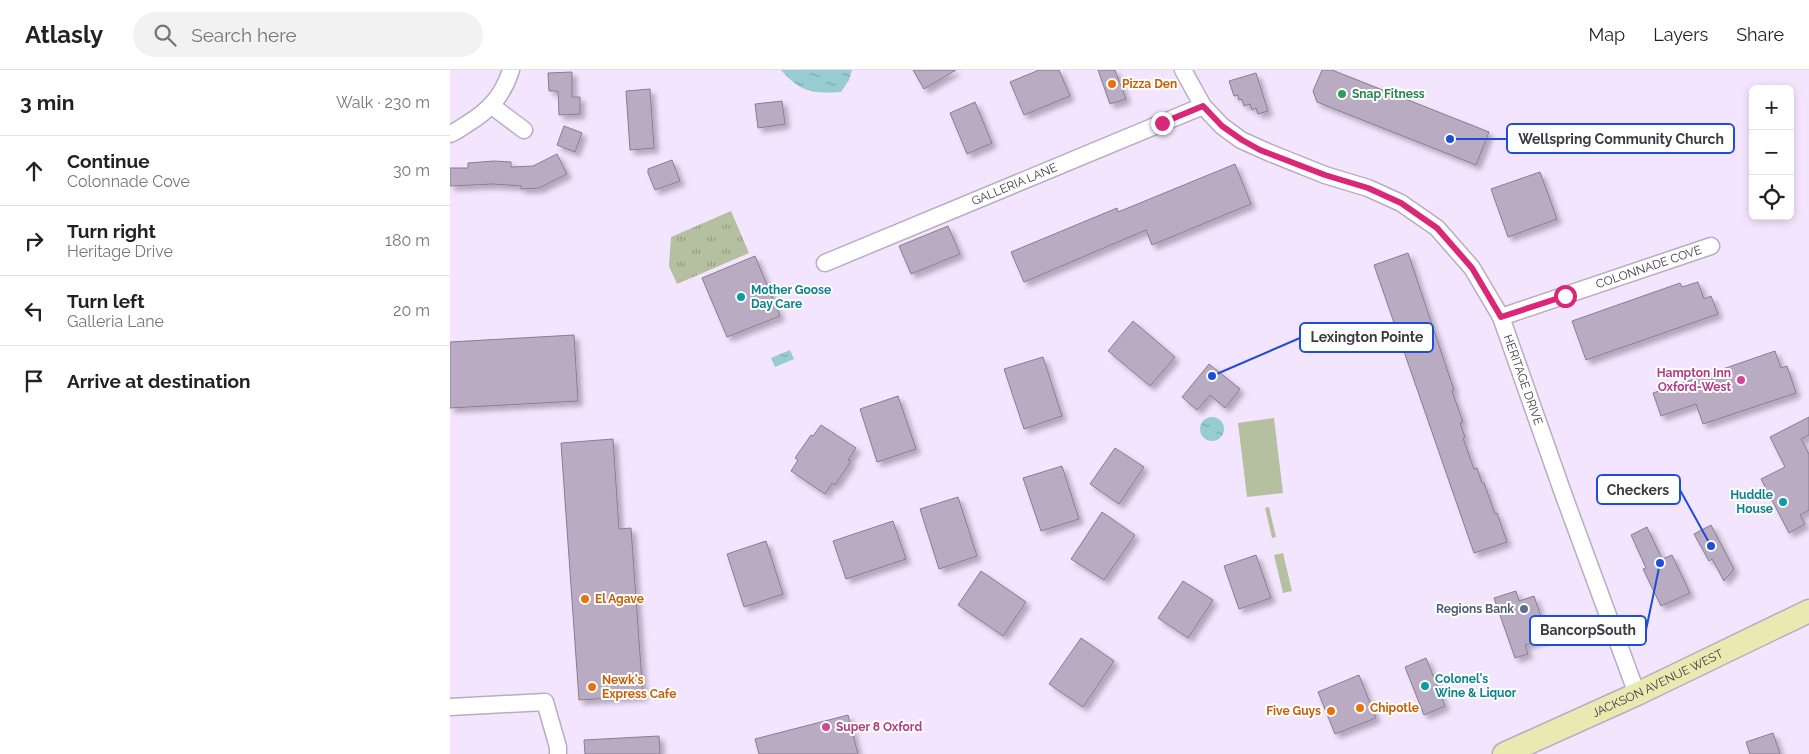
<!DOCTYPE html>
<meta charset="utf-8">
<style>
:root{--surface:#fff;--page:#f2f2f2;--text:#222;--muted:#767676;--line:#e0e0e0}
body{margin:0;font-family:Raleway,sans-serif;background:var(--page);color:var(--text)}
.controls{position:absolute;right:15px;top:15px;display:grid;overflow:hidden;border-radius:8px;box-shadow:0 2px 8px #0003}
.controls button{width:45px;height:45px;display:grid;place-items:center;padding:0;border:0;border-bottom:1px solid var(--line);background:var(--surface);color:var(--text);font:25px sans-serif}
.stop{position:absolute;width:15px;height:15px;margin:-11px;border:4px solid #db2777;border-radius:50%;background:#fff}
.stop.end{background:#db2777;border-color:#fff;box-shadow:0 1px 5px #0008}
.list{margin:0;padding:0;list-style:none}
h2{display:flex;justify-content:space-between;align-items:center;height:65px;margin:0;padding:0 20px;font-size:21px}
h2 small{font-size:16px;font-weight:400;color:var(--muted)}
.list li{display:grid;grid-template-columns:32px 1fr auto;gap:15px;align-items:center;box-sizing:border-box;height:70px;padding:0 20px;border-top:1px solid var(--line)}
.list b{display:block;font-size:19px;white-space:nowrap}
.list p{margin:0;font-size:16px;white-space:nowrap;color:var(--muted)}
.list em{font-size:16px;font-style:normal;color:var(--muted)}
.icon{flex:none;width:28px;height:28px;fill:none;stroke:currentColor;stroke-width:2;stroke-linecap:round;stroke-linejoin:round}
.map{position:relative;flex:none;width:1359px;height:684px;overflow:hidden}
header{display:flex;align-items:center;gap:30px;box-sizing:border-box;height:70px;padding:0 25px;background:var(--surface);border-bottom:1px solid var(--line)}
header strong{font-size:24px}
nav{display:flex;gap:28px;margin-inline-start:auto;font-size:18px}
.search{width:350px;height:45px;background:var(--page);display:flex;align-items:center;gap:12px;box-sizing:border-box;padding:0 18px;border-radius:28px;color:var(--muted);font-size:19px}
main{display:flex}
aside{flex:1;background:var(--surface)}
.map>svg:first-child{display:block}
.green{fill:#b4c09f}
.park{fill:url(#park-tufts)}
.water{fill:url(#water-ripples)}
.building{fill:#b8abc2;stroke:#897d92;filter:url(#shadow)}
.lines{fill:none;stroke-linecap:round;stroke-linejoin:round}
.minor-casing{stroke:#b9acc2;stroke-width:19}
.secondary-casing{stroke:#b9acc2;stroke-width:25}
.minor{stroke:#fff;stroke-width:16}
.secondary{stroke:#ebe9b2;stroke-width:22}
.route{stroke:#db2777;stroke-width:6}
.food-dot{fill:#e8710a;stroke:#fff;stroke-width:2}
.leisure-dot{fill:#2e9e5b;stroke:#fff;stroke-width:2}
.culture-dot{fill:#0f9aa8;stroke:#fff;stroke-width:2}
.hotel-dot{fill:#d1479c;stroke:#fff;stroke-width:2}
.service-dot{fill:#5c6f8a;stroke:#fff;stroke-width:2}
.labels{text-anchor:middle;dominant-baseline:central;stroke-width:4;stroke-linejoin:round;paint-order:stroke}
.food-label{font-size:12px;font-weight:bold;fill:#c56008;stroke:#fff;text-anchor:start}
.leisure-label{font-size:12px;font-weight:bold;fill:#27864d;stroke:#fff;text-anchor:start}
.street-label{font-size:12px;fill:#3e3942;stroke:#fff}
.culture-label{font-size:12px;font-weight:bold;fill:#0d838f;stroke:#fff;text-anchor:start}
.hotel-label{font-size:12px;font-weight:bold;fill:#b23c85;stroke:#fff;text-anchor:end}
.service-label{font-size:12px;font-weight:bold;fill:#4e5e75;stroke:#fff;text-anchor:end}
.leader{fill:none;stroke:#1d4ed8;stroke-width:2}
.callout-dot{fill:#1d4ed8;stroke:#fff;stroke-width:2}
.callout{fill:#fff;stroke:#1d4ed8;stroke-width:2}
.callout-label{font-size:14px;text-anchor:middle;font-weight:bold;fill:#3e3942}
</style>
<header>
<strong>Atlasly</strong>
<div class="search"><svg class="icon" aria-label="search" viewBox="0 0 24 24"><circle cx="10" cy="10" r="6"/><path d="M15 15l6 6"/></svg>Search here</div>
<nav><a>Map</a><a>Layers</a><a>Share</a></nav>
</header>
<main>
<aside>
<h2>3 min<small>Walk · 230 m</small></h2>
<ul class="list">
<li><svg class="icon" aria-label="ahead" viewBox="0 0 24 24"><path d="M12 20V5M6 11l6-6 6 6"/></svg><div><b>Continue</b><p>Colonnade Cove</p></div><em>30 m</em></li>
<li><svg class="icon" aria-label="right" viewBox="0 0 24 24"><path d="M7 20v-9h11M14 6l5 5-5 5"/></svg><div><b>Turn right</b><p>Heritage Drive</p></div><em>180 m</em></li>
<li><svg class="icon" aria-label="left" viewBox="0 0 24 24"><path d="M17 20v-9H6M10 6l-5 5 5 5"/></svg><div><b>Turn left</b><p>Galleria Lane</p></div><em>20 m</em></li>
<li><svg class="icon" aria-label="arrive" viewBox="0 0 24 24"><path d="M6 21V4h12l-3 4 3 4H6"/></svg><div><b>Arrive at destination</b></div></li>
</ul>
</aside>
<div class="map">
<svg width="1359" height="684" viewBox="0 0 1359 684">
<defs>
<pattern id="park-tufts" width="24" height="20" patternUnits="userSpaceOnUse" patternTransform="scale(1.25)"><rect width="24" height="20" fill="#b4c09f"/><path d="M3 7l-1-3M5 7V3M7 7l1-3M15 17l-1-3M17 17v-4M19 17l1-3" fill="none" stroke="#949d83"/></pattern>
<pattern id="water-ripples" width="26" height="14" patternUnits="userSpaceOnUse" patternTransform="scale(1.25)"><rect width="26" height="14" fill="#96ccd2"/><path d="M2 4q2-2 4 0t4 0M15 11q2-2 4 0t4 0" fill="none" stroke="#7ca7ac"/></pattern>
<filter id="shadow"><feDropShadow dx="4.5" dy="4.5" stdDeviation="2.5" flood-color="#0004"/></filter>
</defs>
<rect width="100%" height="100%" fill="#f3e5fd"/>
<path class="green" d="M824 348 833 423 797 427 788 353Z
M819 437 826 467 822 468 815 438Z
M833 483 842 521 833 523 824 485Z"/>
<path class="park" d="M281 141 299 183 227 214 219 196 221 167Z"/>
<path class="water" d="M331 0H402L399 10 391 22C363 24 350 22 331 0Z
M340 280 344 289 325 297 321 288Z
M750 359a12 12 0 1 1 24 0a12 12 0 1 1-24 0Z"/>
<path class="building" d="M463 0H506L474 19Z
M589 0H609L620 26 574 45 560 12Z
M648 0H665L676 29 660 34Z
M872 0H882L1039 62 1026 95 867 32 863 21Z
M122 2V27H130V44L109 45 108 21H99L98 3Z
M806 3 818 41 808 44 806 38 802 40 800 34 794 36 792 29 789 30 788 25 784 26 779 11Z
M200 19 204 78 180 80 176 21Z
M332 31 335 54 308 58 305 34Z
M525 32 542 73 517 84 500 43Z
M114 56 132 63 125 82 107 75Z
M107 84 117 104 89 118 71 119V116L43 114 0 116V98H18V93L44 91 61 92V97L83 96Z
M222 90 230 111 205 120 198 103V99Z
M785 94 801 134 702 175 696 160 574 212 561 182 667 138 668 142Z
M1090 102 1107 149 1058 167 1041 119Z
M498 156 510 184 461 204 449 176Z
M958 183 1004 320 1002 321 1013 352 1010 353 1015 367 1013 368 1024 399 1027 398 1032 413H1034L1045 444 1047 443 1057 472 1024 483 924 195Z
M305 186 330 246 277 267 252 208Z
M1248 212 1254 229 1261 226 1268 244 1136 290 1122 251 1230 213 1232 217Z
M683 251 725 287 700 316 658 281Z
M124 265 128 331 0 338V272Z
M1325 281 1331 298 1337 296 1346 323 1253 354 1246 334 1211 346 1203 323Z
M593 287 612 346 574 359 554 299Z
M759 294 790 319 775 338 760 325 747 340 732 327Z
M448 326 466 379 427 392 410 339Z
M1359 347V365L1351 369 1359 384V440L1350 445 1355 454 1339 463 1311 409 1335 397 1320 367Z
M371 355 406 378 398 390 401 391 385 415 382 413 375 424 341 401 348 390 345 388 361 365 363 366Z
M163 369 169 459 181 458 193 626 129 630 111 373Z
M665 378 694 397 669 434 640 414Z
M612 396 629 449 591 461 573 408Z
M508 427 527 486 489 499 470 439Z
M652 442 685 465 654 510 621 489Z
M443 451 456 489 396 509 383 471Z
M1261 455 1284 499 1274 511 1262 489 1259 491 1244 464Z
M1197 457 1212 489 1222 485 1240 523 1211 536 1193 499 1196 498 1181 465Z
M316 471 333 524 294 537 277 484Z
M806 485 821 528 789 539 774 496Z
M531 501 576 532 553 566 508 535Z
M733 511 763 530 738 568 708 548Z
M1066 521 1069 531 1084 526 1098 567 1075 575 1078 584 1065 588 1044 528Z
M631 568 664 591 633 637 599 614Z
M976 588 995 636 974 645 955 597Z
M909 605 926 648 885 664 868 622Z
M398 645 408 684H309L305 669Z
M1323 663 1330 684H1300L1296 672Z
M209 666 210 684H135L134 670Z"/>
<g class="lines">
<g class="minor-casing">
<g id="minor">
<path id="s1" d="M733 0 753 36 772 56 791 70 820 83 875 105 918 118 951 133 987 158 1022 198 1051 247 1114 426 1187 624"/>
<path d="M42 36 74 60"/>
<path d="M0 64C6 62 12 57 17 54 40 40 53 25 61 0"/>
<path id="s2" d="M375 193 753 36"/>
<path id="s3" d="M1051 247 1261 176"/>
<path d="M0 637 95 632 108 677V684"/>
</g>
</g>
<g class="secondary-casing">
<g id="secondary">
<path id="s4" d="M1054 684 1187 624 1359 541"/>
</g>
</g>
<use href="#minor" class="minor"/>
<use href="#secondary" class="secondary"/>
</g>
<g class="lines">
<path class="route" d="M712 53 753 36 772 56 792 70 810 80 875 105 918 118 951 133 987 158 1022 198 1051 247 1115 226"/>
</g>
<g class="food-dot">
<circle cx="662" cy="14" r="5"/>
<circle cx="135" cy="529" r="5"/>
<circle cx="142" cy="617" r="5"/>
<circle cx="910" cy="638" r="5"/>
<circle cx="881" cy="641" r="5"/>
</g>
<circle class="leisure-dot" cx="892" cy="24" r="5"/>
<g class="culture-dot">
<circle cx="291" cy="227" r="5"/>
<circle cx="1333" cy="432" r="5"/>
<circle cx="975" cy="616" r="5"/>
</g>
<g class="hotel-dot">
<circle cx="1291" cy="310" r="5"/>
<circle cx="376" cy="657" r="5"/>
</g>
<circle class="service-dot" cx="1074" cy="539" r="5"/>
<g class="labels">
<g class="food-label">
<text x="672" y="14">Pizza Den</text>
<text x="145" y="529">El Agave</text>
<text x="152" y="610">Newk's<tspan x="152" dy="14">Express Cafe</tspan></text>
<text x="920" y="638">Chipotle</text>
<text x="871" y="641" text-anchor="end">Five Guys</text>
</g>
<g class="leisure-label">
<text x="902" y="24">Snap Fitness</text>
</g>
<g class="street-label">
<text stroke="none"><textPath href="#s2" startOffset="205">GALLERIA LANE</textPath></text>
<text stroke="none"><textPath href="#s3" startOffset="156">COLONNADE COVE</textPath></text>
<text stroke="none"><textPath href="#s1" startOffset="485">HERITAGE DRIVE</textPath></text>
<text stroke="none"><textPath href="#s4" startOffset="169">JACKSON AVENUE WEST</textPath></text>
</g>
<g class="culture-label">
<text x="301" y="220">Mother Goose<tspan x="301" dy="14">Day Care</tspan></text>
<text x="1323" y="425" text-anchor="end">Huddle<tspan x="1323" dy="14">House</tspan></text>
<text x="985" y="609">Colonel's<tspan x="985" dy="14">Wine &amp; Liquor</tspan></text>
</g>
<g class="hotel-label">
<text x="1281" y="303">Hampton Inn<tspan x="1281" dy="14">Oxford-West</tspan></text>
<text x="386" y="657" text-anchor="start">Super 8 Oxford</text>
</g>
<g class="service-label">
<text x="1064" y="539">Regions Bank</text>
</g>
</g>
<path class="leader" d="M1000 69L1057 69M762 306L850 268M1261 476L1230 420M1210 493L1196 560"/>
<g class="callout-dot">
<circle cx="1000" cy="69" r="5"/>
<circle cx="762" cy="306" r="5"/>
<circle cx="1261" cy="476" r="5"/>
<circle cx="1210" cy="493" r="5"/>
</g>
<g class="callout">
<rect x="1057" y="54" width="227" height="29" rx="5"/>
<rect x="850" y="253" width="133" height="29" rx="5"/>
<rect x="1147" y="405" width="83" height="29" rx="5"/>
<rect x="1080" y="546" width="116" height="29" rx="5"/>
</g>
<g class="callout-label">
<text x="1171" y="74">Wellspring Community Church</text>
<text x="917" y="272">Lexington Pointe</text>
<text x="1188" y="425">Checkers</text>
<text x="1138" y="565">BancorpSouth</text>
</g>
</svg>
<div class="controls">
<button>+</button>
<button>−</button>
<button><svg class="icon" aria-label="locate" viewBox="0 0 24 24"><circle cx="12" cy="12" r="6"/><path d="M12 2v4M12 18v4M2 12h4M18 12h4"/></svg></button>
</div>
<div class="stop" style="left:1115px;top:226px"></div>
<div class="stop end" style="left:712px;top:53px"></div>
</div>
</main>
